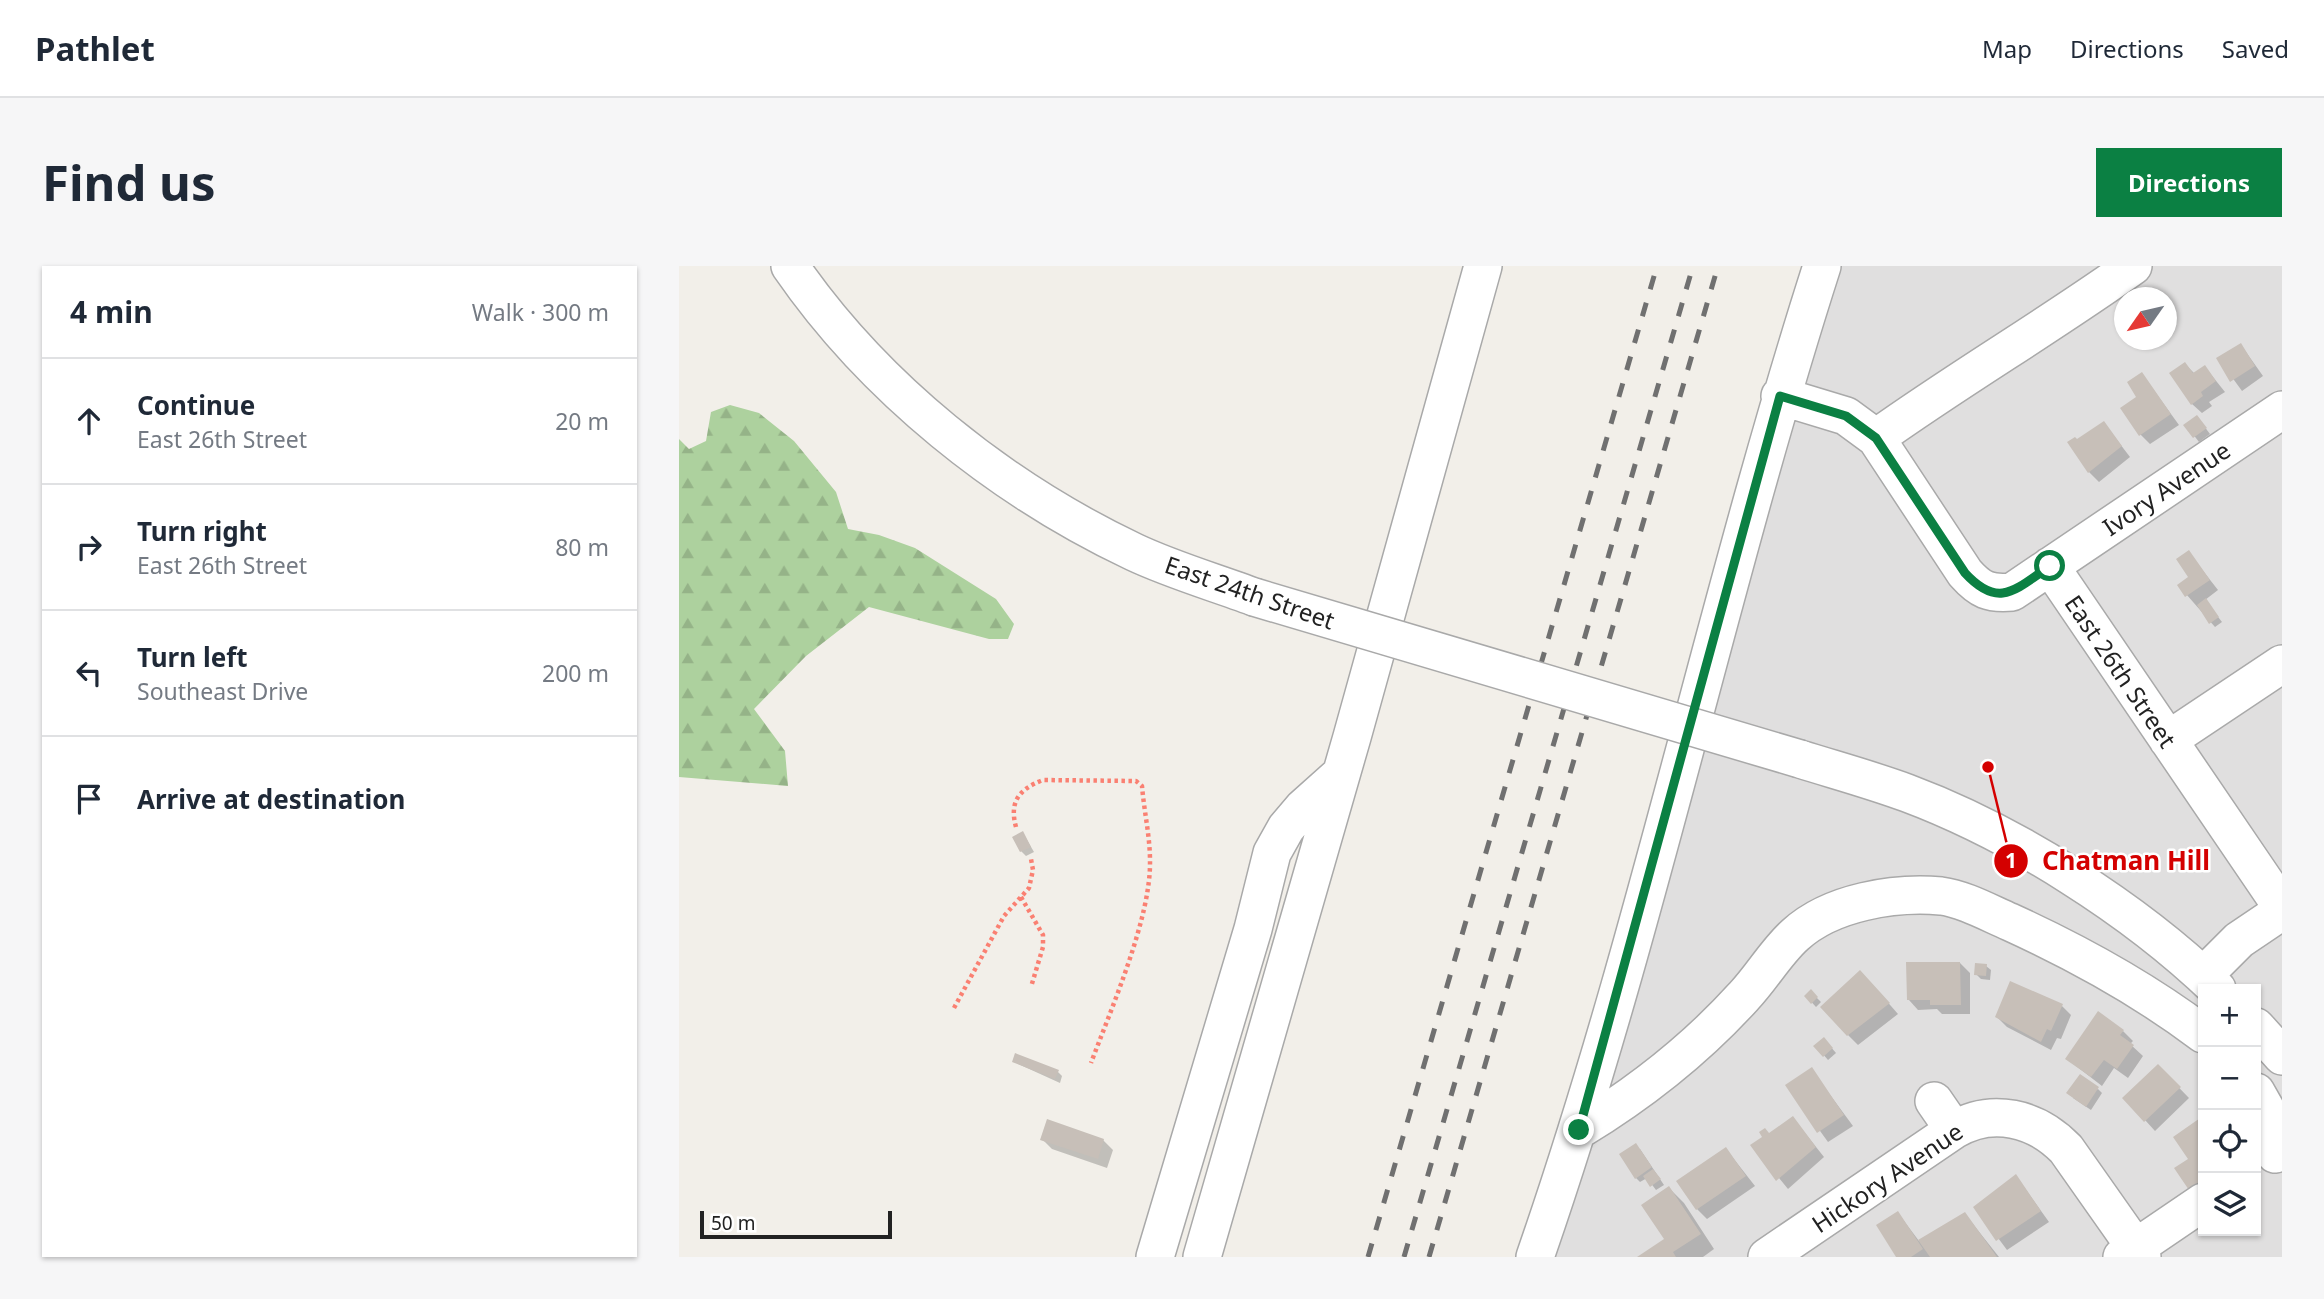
<!DOCTYPE html>
<meta charset="utf-8">
<style>
:root{--surface:#fff;--page:#f6f6f7;--text:#1f2937;--muted:#747a83;--line:#e0e1e3;--accent:#0b8043}
body{margin:0;font-family:"Noto Sans",sans-serif;background:var(--page);color:var(--text)}
.controls{position:absolute;right:21px;bottom:21px;display:grid;overflow:hidden;border-radius:0px;box-shadow:0 2px 5px #0004}
.controls button{width:63px;height:63px;display:grid;place-items:center;padding:0;border:0;border-bottom:2px solid var(--line);background:var(--surface);color:var(--text);font:35px sans-serif}
.compass{position:absolute;left:1435px;top:21px;width:63px;height:63px;border-radius:50%;background:var(--surface);box-shadow:0 2px 5px #0004;rotate:236deg}
.scale{position:absolute;left:21px;bottom:18px;width:192px;box-sizing:border-box;padding-left:7px;border:4px solid #222;border-top:0;font-size:19px;line-height:24px;white-space:nowrap;color:#222;-webkit-text-stroke:5px #fff;paint-order:stroke}
.stop{position:absolute;width:21px;height:21px;margin:-16px;border:5px solid #0b8043;border-radius:50%;background:#fff}
.stop.end{background:#0b8043;border-color:#fff;box-shadow:0 2px 7px #0008}
.list{margin:0;padding:0;list-style:none}
h2{display:flex;justify-content:space-between;align-items:center;height:91px;margin:0;padding:0 28px;font-size:30px}
h2 small{font-size:23px;font-weight:400;color:var(--muted)}
.list li{display:grid;grid-template-columns:46px 1fr auto;gap:21px;align-items:center;box-sizing:border-box;height:126px;padding:0 28px;border-top:2px solid var(--line)}
.list b{display:block;font-size:26px;white-space:nowrap}
.list p{margin:0;font-size:23px;white-space:nowrap;color:var(--muted)}
.list em{font-size:23px;font-style:normal;color:var(--muted)}
.icon{flex:none;width:38px;height:38px;fill:none;stroke:currentColor;stroke-width:2;stroke-linecap:round;stroke-linejoin:round}
.map{position:relative;flex:none;width:1603px;height:991px;overflow:hidden;border-radius:0px}
header{display:flex;align-items:center;gap:42px;box-sizing:border-box;height:98px;padding:0 35px;background:var(--surface);border-bottom:2px solid var(--line)}
header strong{font-size:33px}
nav{display:flex;gap:38px;margin-inline-start:auto;font-size:24px}
.intro{display:flex;align-items:center;justify-content:space-between;box-sizing:border-box;height:168px;padding:0 42px}
h1{margin:0;font-size:49px}
.button{padding:18px 32px;border-radius:0px;background:var(--accent);color:#fff;font-size:24px;font-weight:700}
main{display:flex;gap:42px;padding:0 42px}
aside{flex:1;background:var(--surface);border-radius:0px;box-shadow:0 2px 5px #0004}
.map>svg:first-child{display:block}
.residential{fill:#e0dfdf;fill-rule:evenodd}
.forest{fill:url(#forest-firs)}
.shadow{fill:#0003}
.building{fill:#c7bfb8}
.lines{fill:none;stroke-linecap:round;stroke-linejoin:round}
.minor-casing{stroke:#a9a9a9;stroke-width:40}
.path{stroke:#fa8072;stroke-width:4.5;stroke-dasharray:3.5 3.5;stroke-linecap:butt}
.minor{stroke:#fff;stroke-width:37}
.rail{stroke:#707070;stroke-width:5;stroke-dasharray:14 14;stroke-linecap:butt}
.minor-bridge-casing{stroke:#a9a9a9;stroke-width:40;stroke-linecap:butt}
.minor-bridge{stroke:#fff;stroke-width:37}
.route{stroke:#0b8043;stroke-width:9}
.labels{text-anchor:middle;dominant-baseline:central;stroke-width:5;stroke-linejoin:round;paint-order:stroke}
.street-label{font-size:24px;fill:#222;stroke:#fff}
.leader{fill:none;stroke:#d40000;stroke-width:2.5}
.callout-dot{fill:#d40000;stroke:#fff;stroke-width:2.5}
.mark-label{font-size:21px;text-anchor:middle;font-weight:bold;fill:#fff}
.callout-label{font-size:26px;text-anchor:middle;font-weight:bold;fill:#d40000;stroke:#fff;stroke-width:5;stroke-linejoin:round;paint-order:stroke}
</style>
<header>
<strong>Pathlet</strong>
<nav><a>Map</a><a>Directions</a><a>Saved</a></nav>
</header>
<div class="intro"><h1>Find us</h1><a class="button">Directions</a></div>
<main>
<aside>
<h2>4 min<small>Walk · 300 m</small></h2>
<ul class="list">
<li><svg class="icon" aria-label="ahead" viewBox="0 0 24 24"><path d="M12 20V5M6 11l6-6 6 6"/></svg><div><b>Continue</b><p>East 26th Street</p></div><em>20 m</em></li>
<li><svg class="icon" aria-label="right" viewBox="0 0 24 24"><path d="M7 20v-9h11M14 6l5 5-5 5"/></svg><div><b>Turn right</b><p>East 26th Street</p></div><em>80 m</em></li>
<li><svg class="icon" aria-label="left" viewBox="0 0 24 24"><path d="M17 20v-9H6M10 6l-5 5 5 5"/></svg><div><b>Turn left</b><p>Southeast Drive</p></div><em>200 m</em></li>
<li><svg class="icon" aria-label="arrive" viewBox="0 0 24 24"><path d="M6 21V4h12l-3 4 3 4H6"/></svg><div><b>Arrive at destination</b></div></li>
</ul>
</aside>
<div class="map">
<svg width="1603" height="991" viewBox="0 0 1603 991">
<defs>
<pattern id="forest-firs" width="22" height="20" patternUnits="userSpaceOnUse" patternTransform="scale(1.75)"><rect width="22" height="20" fill="#add19e"/><path d="M5 1l3.5 6h-7zM16 11l3.5 6h-7z" fill="#95b388"/></pattern>
</defs>
<rect width="100%" height="100%" fill="#f2efe9"/>
<path class="residential" d="M1161 0H1603V991H871ZM1446 32H1488V74H1446ZM1524 723H1577V965H1524Z"/>
<path class="forest" d="M51 139 80 147 115 175 157 226 169 263 200 269 236 282 317 333 335 358 329 373H310L190 341 127 390 75 443 106 485 109 520 0 511V173L10 183 27 175 32 146Z"/>
<path class="shadow" d="M1562 79 1584 110 1563 125 1539 92Z
M1506 98 1516 108 1526 101 1546 126 1530 136 1533 140 1523 147 1513 138Z
M1463 108 1500 159 1471 178 1461 168Z
M1522 156 1531 168 1520 176 1507 159Z
M1425 157 1451 191 1420 216 1410 206 1398 175Z
M1510 287 1539 324 1526 334 1543 356 1536 361 1500 320 1512 312Z
M344 567 355 586 347 590 342 585Z
M1281 697 1291 707V748H1263L1258 743 1239 744 1230 734Z
M1307 700 1312 704 1311 714 1302 713 1297 708Z
M1191 716 1219 748 1179 779 1169 769Z
M1132 726 1142 736 1137 741 1127 730Z
M1382 739 1392 749 1382 773 1378 772 1372 784 1328 761 1318 751Z
M1444 765 1454 775 1451 778 1464 790 1449 812 1435 802 1423 820 1388 793Z
M1145 773 1157 787 1149 794 1137 780Z
M335 796 379 806 383 810 381 817Z
M1479 800 1510 832 1476 865 1446 832Z
M1132 803 1174 860 1149 876 1108 819Z
M1419 823 1423 827 1412 844 1394 832Z
M1114 852 1145 891 1109 923 1074 880Z
M363 873 424 874 434 884 428 902 373 883Z
M961 883 985 919 977 924 968 912 961 916 957 912Z
M1047 883 1076 920 1028 953 1018 943Z
M1337 910 1370 956 1328 984 1296 941Z
M990 922 1005 937 1035 983 1024 991H961L987 973Z
M1219 947 1240 975 1286 948 1320 991H1219Z"/>
<path class="building" d="M1562 77 1576 100 1551 116 1537 92Z
M1506 96 1514 107 1526 99 1537 115 1522 126 1524 130 1512 139 1490 107Z
M1463 106 1492 148 1460 170 1441 142 1457 131 1448 116Z
M1518 149 1528 162 1514 172 1504 159Z
M1425 155 1443 180 1409 207 1388 176 1396 171 1398 173Z
M1510 284 1531 314 1506 331 1498 319 1509 311 1497 293Z
M1527 332 1540 351 1530 358 1518 339Z
M344 565 352 581 341 586 333 571Z
M1227 696H1281L1282 739H1251V734H1228Z
M1296 697 1308 698 1307 710 1295 709Z
M1181 704 1211 737 1168 770 1141 741Z
M1331 715 1384 738 1372 765 1368 763 1362 776 1316 751Z
M1132 723 1139 731 1132 738 1125 730Z
M1419 745 1445 764 1441 769 1455 779 1438 803 1425 794 1412 811 1386 793Z
M1145 771 1154 782 1144 791 1134 780Z
M336 787 380 804 376 813 333 796Z
M1479 798 1502 821 1465 856 1443 832Z
M1133 801 1165 849 1138 867 1106 819Z
M1401 808 1420 821 1407 841 1387 827Z
M1114 850 1137 881 1097 915 1071 879 1083 871 1080 866 1086 862 1090 867Z
M1524 850V923L1514 930 1495 902 1509 893 1494 871Z
M368 853 425 873 419 893 361 874Z
M957 877 973 901 956 913 940 888Z
M1047 881 1067 910 1017 944 997 915Z
M974 903 982 913 971 921 964 910Z
M1337 908 1362 945 1317 975 1294 941Z
M990 920 1022 968 994 986 997 991H958L985 973 962 939Z
M1219 945 1244 983 1232 991H1217L1197 959Z
M1286 946 1318 991H1251L1239 974Z"/>
<g class="lines">
<g class="minor-casing">
<path id="minor" d="M111 0C195 122 322 223 455 286 493 304 535 316 575 331
M1101 130 1167 150 1197 172 1286 307C1301 324 1310 328 1333 326L1603 144
M1197 172C1281 112 1370 60 1454 0
M1371 300 1603 641
M1489 474 1603 398
M1121 493C1156 504 1193 514 1228 527 1335 567 1455 643 1538 723
M1524 710 1560 674 1603 645
M1577 761 1603 790
M1577 826 1590 849 1596 888
M1255 835 1275 864
M900 864C961 827 1017 783 1065 730 1083 711 1097 686 1116 669 1152 636 1215 626 1262 630 1285 633 1310 647 1331 656 1401 688 1463 722 1524 768
M476 991 574 663 593 587 607 562 624 542 662 508
M523 991 673 471 804 0
M856 991C969 666 1038 327 1143 0
M1088 991 1275 864C1313 841 1357 852 1387 883L1463 991
M1443 991 1524 936"/>
</g>
<path class="path" d="M337 561C330 536 340 523 364 514L457 515 463 520C465 545 471 570 471 595 472 652 432 743 412 797
M342 631 364 669V681L352 721
M275 742 325 650 350 622 354 604 352 593"/>
<use href="#minor" class="minor"/>
<path class="rail" d="M689 991 978 0
M725 991 1014 0
M750 991 1039 0"/>
<g class="minor-bridge-casing">
<path id="minor-bridge" d="M575 331 1121 493"/>
</g>
<use href="#minor-bridge" class="minor-bridge"/>
</g>
<g class="lines">
<path class="route" d="M900 864 1101 130 1167 150 1197 172 1286 307C1320 344 1337 323 1371 300"/>
</g>
<g class="labels">
<g class="street-label">
<text transform="translate(1487 222) rotate(-34)">Ivory Avenue</text>
<text transform="translate(571 326) rotate(19)">East 24th Street</text>
<text transform="translate(1442 405) rotate(56)">East 26th Street</text>
<text transform="translate(1208 911) rotate(-34)">Hickory Avenue</text>
</g>
</g>
<path class="leader" d="M1309 501L1332 595"/>
<g class="callout-dot">
<circle cx="1309" cy="501" r="7"/>
<circle cx="1332" cy="595" r="18"/>
</g>
<g class="mark-label">
<text x="1332" y="602">1</text>
</g>
<g class="callout-label">
<text x="1447" y="604">Chatman Hill</text>
</g>
</svg>
<div class="controls">
<button>+</button>
<button>−</button>
<button><svg class="icon" aria-label="locate" viewBox="0 0 24 24"><circle cx="12" cy="12" r="6"/><path d="M12 2v4M12 18v4M2 12h4M18 12h4"/></svg></button>
<button><svg class="icon" aria-label="layers" viewBox="0 0 24 24"><path d="M12 4l9 5-9 5-9-5zM3 14l9 5 9-5"/></svg></button>
</div>
<svg class="compass" viewBox="-18 -18 36 36"><path d="M0-13l5 13h-10z" fill="#e53935"/><path d="M0 13l5-13h-10z" fill="#747a83"/></svg>
<div class="scale">50 m</div>
<div class="stop" style="left:1371px;top:300px"></div>
<div class="stop end" style="left:900px;top:864px"></div>
</div>
</main>
